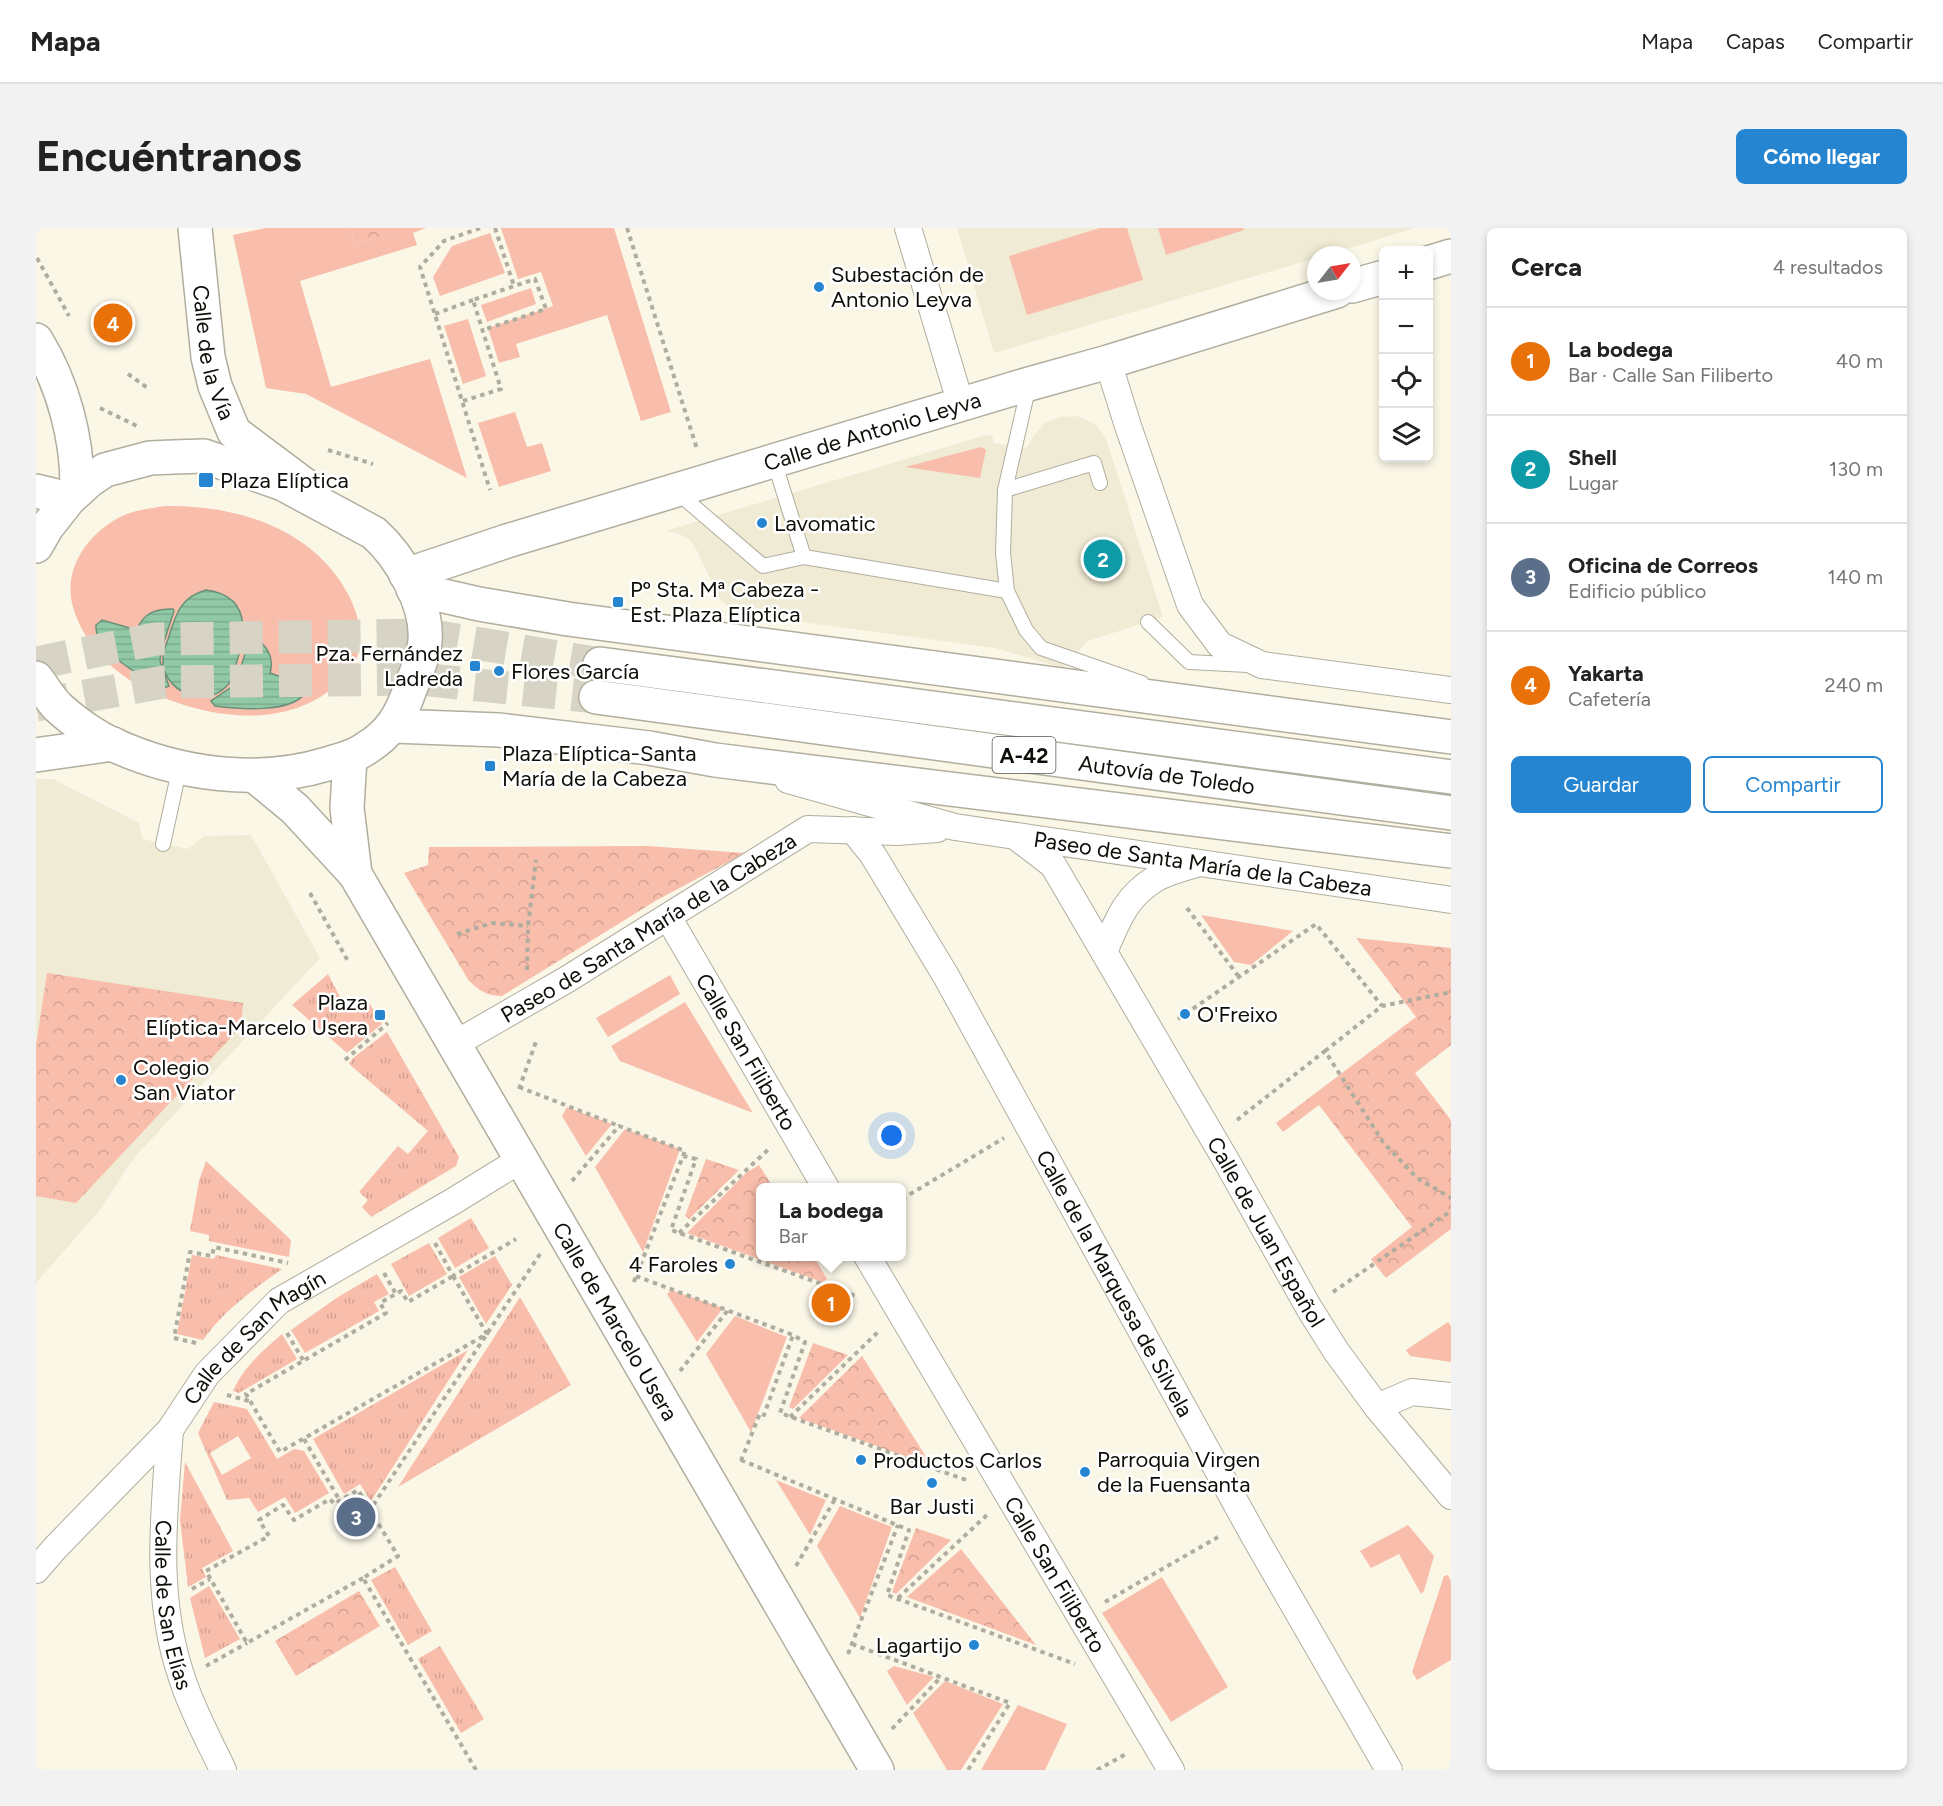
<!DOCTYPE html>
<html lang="es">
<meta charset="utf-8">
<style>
:root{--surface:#fff;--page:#f2f2f2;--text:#222;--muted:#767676;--line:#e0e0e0;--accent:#2685d1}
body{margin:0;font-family:Figtree,sans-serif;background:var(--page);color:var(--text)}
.controls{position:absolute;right:18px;top:18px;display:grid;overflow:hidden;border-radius:9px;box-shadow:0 3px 9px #0003}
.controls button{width:54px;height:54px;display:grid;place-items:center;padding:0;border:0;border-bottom:2px solid var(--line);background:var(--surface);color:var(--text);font:30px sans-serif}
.compass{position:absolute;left:1271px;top:18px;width:54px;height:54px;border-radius:50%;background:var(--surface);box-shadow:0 3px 9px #0003;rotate:59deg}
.you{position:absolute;left:856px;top:908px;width:21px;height:21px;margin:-15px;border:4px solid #fff;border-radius:50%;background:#1a73e8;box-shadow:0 0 0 9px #1a73e833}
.badge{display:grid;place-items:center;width:39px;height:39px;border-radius:50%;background:var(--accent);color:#fff;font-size:20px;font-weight:700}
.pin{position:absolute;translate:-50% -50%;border:3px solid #fff;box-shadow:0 2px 6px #0006}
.popup{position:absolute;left:720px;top:955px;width:150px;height:78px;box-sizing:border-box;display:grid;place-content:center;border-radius:9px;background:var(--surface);filter:drop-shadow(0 2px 4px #0005);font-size:20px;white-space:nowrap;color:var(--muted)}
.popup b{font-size:22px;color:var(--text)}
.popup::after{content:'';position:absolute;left:50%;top:100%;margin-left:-12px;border:12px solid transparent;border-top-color:var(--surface)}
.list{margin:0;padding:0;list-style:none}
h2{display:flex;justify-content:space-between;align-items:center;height:78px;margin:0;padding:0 24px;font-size:26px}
h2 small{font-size:20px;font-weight:400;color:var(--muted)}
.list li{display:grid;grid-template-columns:39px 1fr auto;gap:18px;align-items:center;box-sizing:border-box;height:108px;padding:0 24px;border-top:2px solid var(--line)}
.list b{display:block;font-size:22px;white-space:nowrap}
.list p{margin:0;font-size:20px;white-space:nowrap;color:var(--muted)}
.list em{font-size:20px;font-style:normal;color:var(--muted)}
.actions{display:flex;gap:12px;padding:18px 24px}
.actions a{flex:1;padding:14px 0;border:2px solid var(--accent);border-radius:9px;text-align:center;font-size:21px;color:var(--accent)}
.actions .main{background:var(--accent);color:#fff}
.icon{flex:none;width:33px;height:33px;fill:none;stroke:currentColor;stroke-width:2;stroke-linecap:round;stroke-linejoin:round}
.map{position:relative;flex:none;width:1415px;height:1542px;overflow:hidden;border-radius:9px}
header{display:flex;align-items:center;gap:36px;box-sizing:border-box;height:84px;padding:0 30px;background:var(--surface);border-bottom:2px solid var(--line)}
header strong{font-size:28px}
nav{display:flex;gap:33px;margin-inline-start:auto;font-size:21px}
.intro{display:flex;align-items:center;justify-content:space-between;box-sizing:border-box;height:144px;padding:0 36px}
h1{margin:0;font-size:42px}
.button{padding:15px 27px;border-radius:9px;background:var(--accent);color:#fff;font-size:21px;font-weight:700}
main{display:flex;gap:36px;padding:0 36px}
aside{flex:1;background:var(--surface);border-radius:9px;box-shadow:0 3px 9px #0003}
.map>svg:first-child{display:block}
.built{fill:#f0ebd4}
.grass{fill:url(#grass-tufts);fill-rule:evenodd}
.park{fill:url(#park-crowns)}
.garden{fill:#f9bdab}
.water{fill:url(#water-rules);stroke:#6a9177;stroke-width:1.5}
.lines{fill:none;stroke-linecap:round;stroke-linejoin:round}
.highway-tunnel{stroke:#d7d4c6;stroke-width:33;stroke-dasharray:33 16;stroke-linecap:butt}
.lane-casing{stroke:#b1ae9f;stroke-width:16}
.street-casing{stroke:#b1ae9f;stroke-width:28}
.secondary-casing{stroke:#b1ae9f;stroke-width:36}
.primary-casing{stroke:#b1ae9f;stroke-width:36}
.highway-casing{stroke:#b1ae9f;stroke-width:36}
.path{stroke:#afaca0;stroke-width:4;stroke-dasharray:4.5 4.5;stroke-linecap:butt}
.lane{stroke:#fff;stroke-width:14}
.street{stroke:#fff;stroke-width:26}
.secondary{stroke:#fff;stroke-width:33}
.primary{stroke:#fff;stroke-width:33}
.highway{stroke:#fff;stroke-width:33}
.poi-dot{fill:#2685d1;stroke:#fff;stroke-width:2}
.labels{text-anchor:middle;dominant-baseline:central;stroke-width:5;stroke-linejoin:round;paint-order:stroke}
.shield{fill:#fff;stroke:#565652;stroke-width:1.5}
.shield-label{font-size:21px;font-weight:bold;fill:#0e0d08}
.poi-label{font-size:22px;fill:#0e0d08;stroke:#fff;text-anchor:start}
.street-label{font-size:22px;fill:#0e0d08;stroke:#fff}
</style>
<header>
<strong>Mapa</strong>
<nav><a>Mapa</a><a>Capas</a><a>Compartir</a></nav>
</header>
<div class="intro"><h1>Encuéntranos</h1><a class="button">Cómo llegar</a></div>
<main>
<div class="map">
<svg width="1415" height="1542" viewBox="0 0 1415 1542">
<defs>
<pattern id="grass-tufts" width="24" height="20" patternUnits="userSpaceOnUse" patternTransform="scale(1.5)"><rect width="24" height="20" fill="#f9bdab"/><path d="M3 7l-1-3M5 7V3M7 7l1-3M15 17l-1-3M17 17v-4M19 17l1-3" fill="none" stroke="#d4a192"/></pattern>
<pattern id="park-crowns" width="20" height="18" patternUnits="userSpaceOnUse" patternTransform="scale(1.5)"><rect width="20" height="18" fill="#f9bdab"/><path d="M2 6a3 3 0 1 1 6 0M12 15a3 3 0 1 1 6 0" fill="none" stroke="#d4a192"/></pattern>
<pattern id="water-rules" width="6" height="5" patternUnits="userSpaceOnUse" patternTransform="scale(1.5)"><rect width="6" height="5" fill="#91c9a7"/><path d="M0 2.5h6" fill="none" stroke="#7cab8e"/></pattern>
</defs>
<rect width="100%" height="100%" fill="#faf7e7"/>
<path class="built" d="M921 0H1379L1291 27H1280V30L958 125Z
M1040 188 1051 192 1061 198 1070 211 1127 389 1052 413 1027 440 959 420 705 386 693 380 684 371 660 321 653 311 641 305 629 303 950 207 956 208 958 215 991 220 998 207 1009 195 1023 189Z
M0 551H17L103 595 106 611 152 621 168 608 215 607 284 730 97 931 63 983 0 1055Z"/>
<path class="grass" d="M292 746 311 782 332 773 346 796 311 825 256 777Z
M351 804 423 929 420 938 335 989 326 979 332 972 323 964 362 918 372 926 392 903 313 836 317 830Z
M170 933 255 1012 253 1029 173 1013V1007L154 1003 163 953Z
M435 990 453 1020 419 1040 402 1010Z
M393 1015 411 1046 373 1068 355 1036Z
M156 1027 178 1031 180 1027 246 1041C218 1061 187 1083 167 1112L141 1106Z
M459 1028 476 1057 450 1096 423 1049Z
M341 1046 353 1066 338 1074 343 1083 269 1125 255 1102 302 1069Z
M484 1069 535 1157 362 1259Z
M246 1106 261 1131 203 1165 197 1163C208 1139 226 1123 246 1106Z
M432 1122 335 1273 324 1256 308 1266 277 1211Z
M178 1174 211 1181 241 1231 258 1221 268 1223 293 1265 259 1285 249 1269 222 1284 213 1270 191 1272 162 1205ZM202 1208 215 1230 186 1247 174 1225Z
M149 1234 197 1323 166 1340 170 1349 152 1359 144 1292Z
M359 1339 396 1403 372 1417 335 1352Z
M173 1358 204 1411 169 1430 154 1370Z
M404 1418 448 1491 425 1505 382 1431Z"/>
<path class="park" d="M314 0H361L362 4 319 16Z
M612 618 709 625 621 672 466 768C451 768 444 763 433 753L368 645 392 637 393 619Z
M1320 710 1415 720V817L1379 845 1415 892V1001L1350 1050 1335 1031 1376 999 1283 877 1247 904 1240 895 1380 789Z
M11 745 207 775 205 799 40 975 0 968V818Z
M670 931 703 942 653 991 649 988Z
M723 937 737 959 724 960V1028L778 1029 791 1051 786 1054 651 1005 710 945Z
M777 1115 812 1127 757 1181 753 1179Z
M826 1128 896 1238 763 1190Z
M880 1300 915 1312 860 1366 856 1364Z
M925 1321 1000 1417 871 1369Z
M323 1363 344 1398 260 1448 239 1413Z"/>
<path class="garden" d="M229 0H314L319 16 361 4V0H390L377 5 381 17 264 53 295 159 394 131 431 250 270 166 230 160 197 7Z
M465 0H578L635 184 605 193 571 87 480 116 484 129 463 135 452 100 517 78 505 44 482 51Z
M1064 0H1091L1107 52 991 87 973 28Z
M1122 0H1207L1208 2 1130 27Z
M454 5 469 45 404 68 397 49 416 18Z
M495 60 500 76 451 94 445 77Z
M432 91 450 148 427 156 408 98Z
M479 184 491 219 506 215 515 243 463 259 442 195Z
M945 219 950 222 944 250 869 239Z
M130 278C200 277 277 300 312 366 322 386 327 404 322 426 318 441 309 449 298 459 252 498 184 492 131 471 89 455 50 424 37 379 26 341 52 305 86 288 99 282 116 280 130 278Z
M1165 687 1257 703 1215 737 1198 734Z
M634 747 644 766 572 809 560 790Z
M649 774 717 885 584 833 575 818Z
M531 879 576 896 550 928 526 888Z
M589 901 644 921 607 1024 559 939Z
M635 1062 687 1080 661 1114 631 1066Z
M699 1088 751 1109 715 1204 670 1126Z
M1412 1094 1415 1098V1134L1374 1128 1370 1122Z
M740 1252 790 1272 774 1307Z
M804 1278 856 1299 824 1390 781 1318Z
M1372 1297 1398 1328 1388 1363 1385 1366 1363 1326 1335 1340 1324 1323Z
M1412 1347 1415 1353V1432L1381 1452 1376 1444 1408 1348Z
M1126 1349 1192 1459 1135 1494 1066 1385Z
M858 1438 898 1449 871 1477 851 1443Z
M909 1453 967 1476 925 1542H911L877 1485Z
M982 1477 1031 1496 1009 1542H945Z"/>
<path class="water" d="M170 362C223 369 207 418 194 454 187 464 175 470 162 469 142 466 125 450 127 428 128 420 132 413 134 405 141 383 146 369 170 362Z
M137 381 138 383 125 423 124 433 133 458 128 460C107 450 58 423 60 397L66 392 101 402C107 385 119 381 137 381Z
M216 407C230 417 239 428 234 445L268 457 270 464C256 486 202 481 179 478L175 473 197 458 202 449 214 409Z"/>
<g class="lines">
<path class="highway-tunnel" d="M0 435 120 411 391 407 564 436
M0 477 128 454 384 451 560 469"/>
<g class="lane-casing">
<path id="lane" d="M993 157 969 262 967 325 971 363 990 402 1005 420 1106 455
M738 233 768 329
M969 262 1058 235 1064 255
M641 264 727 338 768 329 971 363
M1112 394 1153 434 1212 437
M127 616 144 538"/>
</g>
<g class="street-casing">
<g id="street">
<path d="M872 0 925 177"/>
<path d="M1072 134 1092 198 1154 377 1184 417 1226 437 1415 462"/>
<path id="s1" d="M752 552 919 599 1415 672"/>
<path id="s2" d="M817 602 837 627 910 748 1218 1308 1353 1542"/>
<path id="s3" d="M979 608 1017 637 1191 934 1273 1080 1300 1123 1341 1179 1415 1268"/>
<path id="s4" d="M632 689 790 960"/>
<path d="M1068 724C1081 694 1089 669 1119 651 1131 644 1147 640 1160 636"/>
<path id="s5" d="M417 817 530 752 772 601 861 604 901 601"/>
<path id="s6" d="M831 1028 1135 1542"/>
<path d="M1341 1179 1376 1164 1415 1168"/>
<path id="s7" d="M134 1202C128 1285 118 1370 146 1450 156 1482 173 1512 187 1542"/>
<path id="s8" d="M0 1342 20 1319 134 1202 171 1146 243 1073 416 974 484 932"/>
</g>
</g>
<g class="secondary-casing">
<g id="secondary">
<path id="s9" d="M159 0 172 129 179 158 198 204 278 264"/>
<path d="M1392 35 1415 28"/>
<path d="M1316 58 1348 49"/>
<path d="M0 112C27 156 42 211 41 263"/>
<path id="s10" d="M370 347 471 313 993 156 1072 134 1301 63"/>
<path d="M314 529 311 580 319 646"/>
<path id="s11" d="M219 548 259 581 319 646 841 1542"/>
</g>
</g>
<g class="primary-casing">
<path id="primary" d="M0 263 33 271
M0 318 11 299 33 271 54 252 69 242 114 230 138 229 168 228 247 256 338 305C365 329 392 377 389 413 387 430 380 446 374 461 365 488 354 506 329 521 318 529 304 532 291 536 222 557 144 547 78 517 60 509 37 493 22 479 14 471 7 459 0 450"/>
</g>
<g class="highway-casing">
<g id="highway">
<path d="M377 361 443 376 532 391 1415 509"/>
<path d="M564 436 1415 549"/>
<path id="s12" d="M560 469 1415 585"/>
<path d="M357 498 463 502 613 520 679 532 1415 623"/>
<path d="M0 527 77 516"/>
</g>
</g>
<path class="path" d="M444 0 408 13 384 39 454 262
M459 0 478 58
M591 0 661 221
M1 30 33 88
M399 86 437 72
M92 146 113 161
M427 173 465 161 437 72 499 51 510 81 447 102
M64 180 103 199
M292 222 337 236
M274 665 313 735
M1151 680 1203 749
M421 706 456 695 492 698
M491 742 492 698 500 632
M1142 791 1280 696 1346 778
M1289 823 1346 778 1415 764
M309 832 352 795
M483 859 583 898
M483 861 501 811
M1201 892 1289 823 1347 914 1381 950 1415 970
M647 928 660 931 635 1002 822 1069
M536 953 583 898 649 923 597 1056
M866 971 968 910
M643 1005 735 919
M399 1015 417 1048 480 1011
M348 1045 360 1066
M417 1048 451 1106 244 1224 210 1166 350 1085 344 1075 365 1063 372 1074Z
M600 1048 757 1107 769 1114 744 1185 930 1252
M1297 1064 1415 983
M251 1105 267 1132
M160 1115 138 1110 154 1024 176 1028 178 1019 252 1035
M644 1143 692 1082
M191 1167 213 1173
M754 1189 843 1103
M268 1211 304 1273
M705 1232 873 1302 851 1367 1039 1436
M705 1233 724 1185 728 1187 757 1107
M760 1338 799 1271
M327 1350 211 1415 170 1343 233 1308 223 1292 247 1277 258 1292 294 1271 298 1276 322 1262 334 1282
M156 1361 174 1351
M862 1370 952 1286
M1069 1374 1182 1309
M816 1416 974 1475 932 1542
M812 1426 862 1297
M170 1438 211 1415
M856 1501 905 1449
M440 1542 327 1350 362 1328 334 1282 504 1026
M1061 1542 1092 1525"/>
<use href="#lane" class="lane"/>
<use href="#street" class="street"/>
<use href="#secondary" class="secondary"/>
<use href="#primary" class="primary"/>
<use href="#highway" class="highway"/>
</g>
<g class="poi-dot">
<circle cx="783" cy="59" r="6"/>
<rect x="162" y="244" width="16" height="16" rx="3"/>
<circle cx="726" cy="295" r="6"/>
<rect x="576" y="368" width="12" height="12" rx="3"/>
<rect x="433" y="432" width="12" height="12" rx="3"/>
<circle cx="463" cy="443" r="6"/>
<rect x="448" y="532" width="12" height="12" rx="3"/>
<circle cx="1149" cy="786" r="6"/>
<rect x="338" y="781" width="12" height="12" rx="3"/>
<circle cx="85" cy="852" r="6"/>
<circle cx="694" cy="1036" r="6"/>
<circle cx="825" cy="1232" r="6"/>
<circle cx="1049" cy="1244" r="6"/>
<circle cx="896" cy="1255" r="6"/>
<circle cx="938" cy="1417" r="6"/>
</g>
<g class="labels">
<rect class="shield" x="956.5" y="509" width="63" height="36" rx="4.5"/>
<g class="shield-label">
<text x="988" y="527">A-42</text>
</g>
<g class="poi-label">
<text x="795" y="46">Subestación de<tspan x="795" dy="25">Antonio Leyva</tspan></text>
<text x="184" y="252">Plaza Elíptica</text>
<text x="738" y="295">Lavomatic</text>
<text x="594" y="361">Pº Sta. Mª Cabeza -<tspan x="594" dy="25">Est. Plaza Elíptica</tspan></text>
<text x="427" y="425" text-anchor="end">Pza. Fernández<tspan x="427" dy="25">Ladreda</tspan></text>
<text x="475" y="443">Flores García</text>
<text x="466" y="525">Plaza Elíptica-Santa<tspan x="466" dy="25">María de la Cabeza</tspan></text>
<text x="332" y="774" text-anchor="end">Plaza<tspan x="332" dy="25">Elíptica-Marcelo Usera</tspan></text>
<text x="1161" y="786">O'Freixo</text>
<text x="97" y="839">Colegio<tspan x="97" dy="25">San Viator</tspan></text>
<text x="682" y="1036" text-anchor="end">4 Faroles</text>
<text x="1061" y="1231">Parroquia Virgen<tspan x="1061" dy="25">de la Fuensanta</tspan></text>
<text x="837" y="1232">Productos Carlos</text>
<text x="896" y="1278" text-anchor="middle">Bar Justi</text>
<text x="926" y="1417" text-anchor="end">Lagartijo</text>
</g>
<g class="street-label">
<text stroke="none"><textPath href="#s9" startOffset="126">Calle de la Vía</textPath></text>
<text stroke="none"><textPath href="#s10" startOffset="488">Calle de Antonio Leyva</textPath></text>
<text stroke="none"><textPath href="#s12" startOffset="576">Autovía de Toledo</textPath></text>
<text stroke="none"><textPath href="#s1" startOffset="424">Paseo de Santa María de la Cabeza</textPath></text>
<text stroke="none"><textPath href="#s5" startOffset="228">Paseo de Santa María de la Cabeza</textPath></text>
<text stroke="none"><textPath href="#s4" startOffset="156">Calle San Filiberto</textPath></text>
<text stroke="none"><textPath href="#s3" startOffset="472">Calle de Juan Español</textPath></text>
<text stroke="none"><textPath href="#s2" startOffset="524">Calle de la Marquesa de Silvela</textPath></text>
<text stroke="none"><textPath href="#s11" startOffset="658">Calle de Marcelo Usera</textPath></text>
<text stroke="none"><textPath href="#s8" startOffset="321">Calle de San Magín</textPath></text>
<text stroke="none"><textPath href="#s6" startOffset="370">Calle San Filiberto</textPath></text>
<text stroke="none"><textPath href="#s7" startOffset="176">Calle de San Elías</textPath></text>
</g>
</g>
</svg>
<div class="controls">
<button>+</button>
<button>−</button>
<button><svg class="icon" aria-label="locate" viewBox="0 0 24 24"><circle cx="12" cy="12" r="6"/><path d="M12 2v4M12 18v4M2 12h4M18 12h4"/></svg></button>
<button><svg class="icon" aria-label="layers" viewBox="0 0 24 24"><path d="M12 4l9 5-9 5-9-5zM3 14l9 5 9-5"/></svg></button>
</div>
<svg class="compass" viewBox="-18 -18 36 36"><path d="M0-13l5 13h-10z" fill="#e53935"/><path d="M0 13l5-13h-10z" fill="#767676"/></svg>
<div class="you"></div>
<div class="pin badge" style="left:795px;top:1075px;background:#e8710a">1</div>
<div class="popup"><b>La bodega</b>Bar</div>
<div class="pin badge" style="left:1067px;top:331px;background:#0f9aa8">2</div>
<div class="pin badge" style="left:320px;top:1289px;background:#5c6f8a">3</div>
<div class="pin badge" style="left:77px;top:95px;background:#e8710a">4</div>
</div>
<aside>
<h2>Cerca<small>4 resultados</small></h2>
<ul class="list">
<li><span class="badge" style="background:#e8710a">1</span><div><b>La bodega</b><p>Bar · Calle San Filiberto</p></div><em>40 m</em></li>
<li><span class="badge" style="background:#0f9aa8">2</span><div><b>Shell</b><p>Lugar</p></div><em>130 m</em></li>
<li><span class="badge" style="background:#5c6f8a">3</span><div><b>Oficina de Correos</b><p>Edificio público</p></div><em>140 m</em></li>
<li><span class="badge" style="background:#e8710a">4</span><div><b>Yakarta</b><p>Cafetería</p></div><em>240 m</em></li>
</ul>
<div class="actions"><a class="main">Guardar</a><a>Compartir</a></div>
</aside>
</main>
